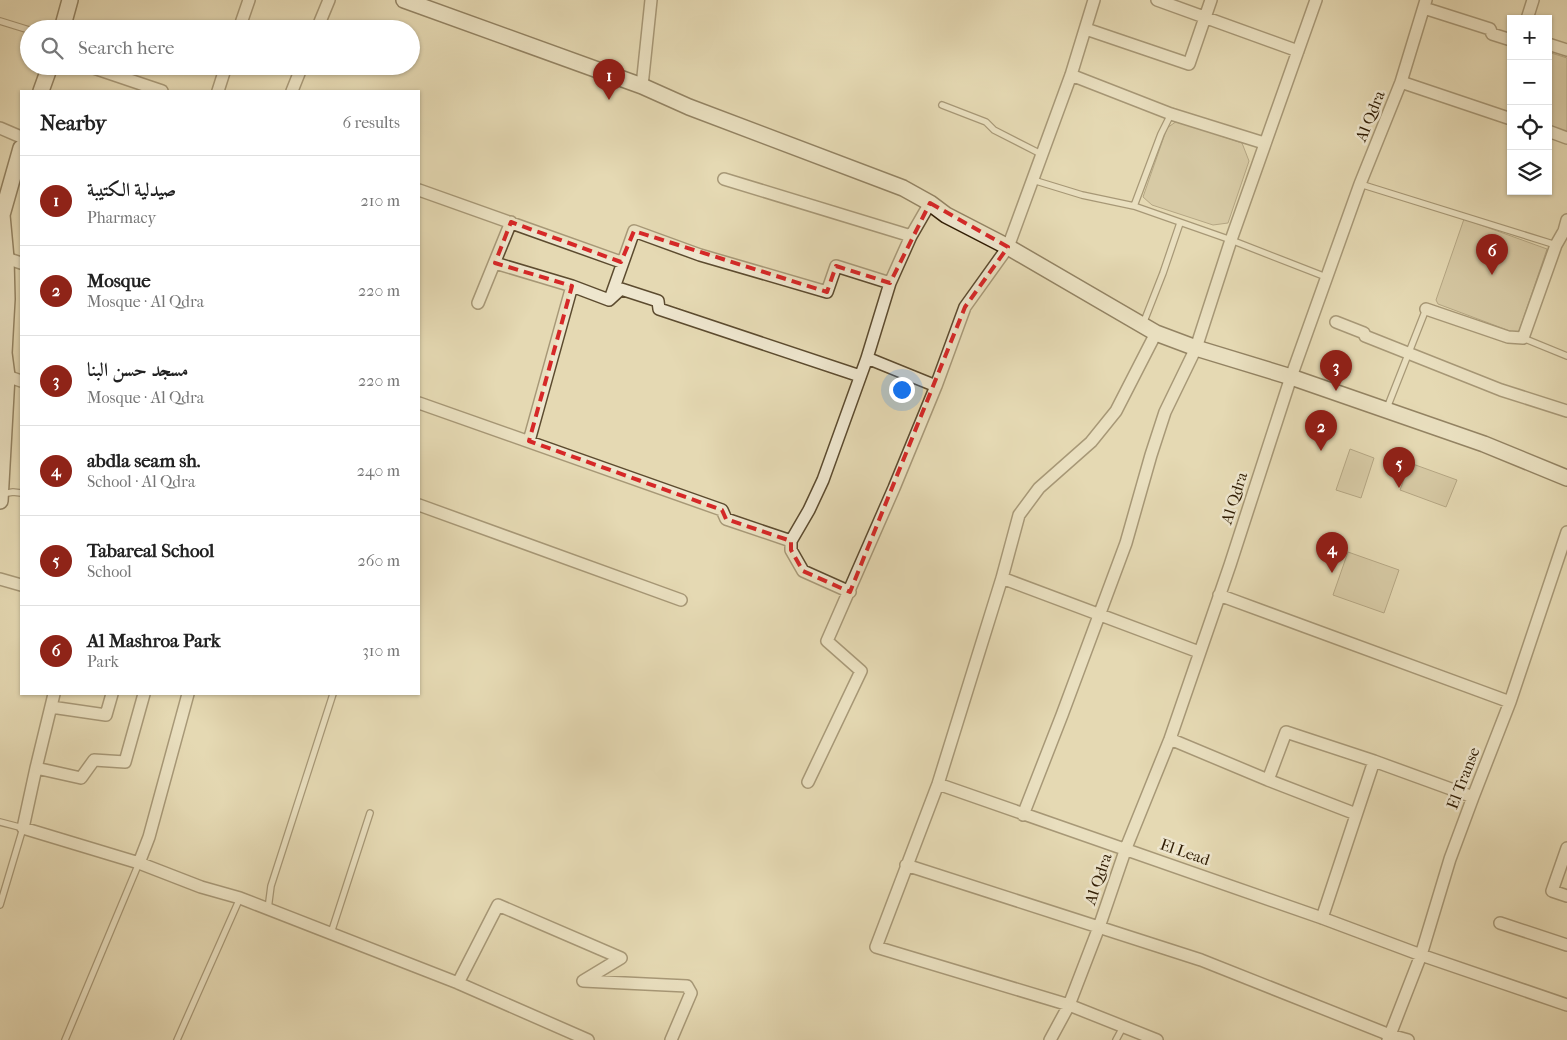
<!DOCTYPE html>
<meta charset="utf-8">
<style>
:root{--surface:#fff;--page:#f6f6f6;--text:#222;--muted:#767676;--line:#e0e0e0;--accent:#8f2418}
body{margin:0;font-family:"IM FELL French Canon",Amiri,serif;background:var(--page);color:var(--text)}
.controls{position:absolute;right:15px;top:15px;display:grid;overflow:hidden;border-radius:0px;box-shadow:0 1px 4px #0004}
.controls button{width:45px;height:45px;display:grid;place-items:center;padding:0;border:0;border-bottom:1px solid var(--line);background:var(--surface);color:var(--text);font:25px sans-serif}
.you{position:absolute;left:901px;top:389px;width:18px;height:18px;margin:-12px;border:4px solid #fff;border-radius:50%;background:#1a73e8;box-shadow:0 0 0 8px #1a73e833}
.badge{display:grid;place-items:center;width:32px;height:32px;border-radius:50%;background:var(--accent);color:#fff;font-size:16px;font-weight:700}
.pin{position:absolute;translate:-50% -41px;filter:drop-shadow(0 1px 2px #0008)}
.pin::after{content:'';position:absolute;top:26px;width:18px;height:15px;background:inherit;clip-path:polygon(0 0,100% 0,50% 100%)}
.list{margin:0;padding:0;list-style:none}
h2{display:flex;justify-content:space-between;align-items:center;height:65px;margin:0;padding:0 20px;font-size:21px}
h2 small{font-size:16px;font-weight:400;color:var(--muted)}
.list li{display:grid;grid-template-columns:32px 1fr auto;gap:15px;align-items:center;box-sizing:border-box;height:90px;padding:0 20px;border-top:1px solid var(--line)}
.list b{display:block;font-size:19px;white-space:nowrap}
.list p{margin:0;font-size:16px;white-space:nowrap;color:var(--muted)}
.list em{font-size:16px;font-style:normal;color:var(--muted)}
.icon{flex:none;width:28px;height:28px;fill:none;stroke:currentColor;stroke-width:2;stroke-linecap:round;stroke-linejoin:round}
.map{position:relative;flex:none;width:1567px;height:1040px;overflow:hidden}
.search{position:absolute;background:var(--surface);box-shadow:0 1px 4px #0004;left:20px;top:20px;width:400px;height:55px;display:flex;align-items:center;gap:12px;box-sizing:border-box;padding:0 18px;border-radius:28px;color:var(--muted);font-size:19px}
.panel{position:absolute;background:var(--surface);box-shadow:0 1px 4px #0004;left:20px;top:90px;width:400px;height:605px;border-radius:0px}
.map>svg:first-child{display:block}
.green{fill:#c6b995;stroke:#7a6a4c}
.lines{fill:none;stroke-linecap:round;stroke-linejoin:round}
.lane-casing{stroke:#5c4b2f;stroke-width:8}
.street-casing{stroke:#5c4b2f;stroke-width:14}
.secondary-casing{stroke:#2f1c03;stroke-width:18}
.lane{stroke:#eee6ce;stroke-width:5.5}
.street{stroke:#eee6ce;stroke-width:11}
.secondary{stroke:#eee6ce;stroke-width:15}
.marked{fill:none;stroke:#d62828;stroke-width:4;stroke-dasharray:10 6;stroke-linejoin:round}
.labels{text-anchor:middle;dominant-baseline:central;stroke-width:5;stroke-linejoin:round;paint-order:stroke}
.street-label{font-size:16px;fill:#2f1c03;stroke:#eee6ce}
</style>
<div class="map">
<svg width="1567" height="1040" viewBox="0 0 1567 1040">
<rect width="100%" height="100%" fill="#e5d9b3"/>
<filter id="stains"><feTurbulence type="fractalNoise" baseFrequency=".004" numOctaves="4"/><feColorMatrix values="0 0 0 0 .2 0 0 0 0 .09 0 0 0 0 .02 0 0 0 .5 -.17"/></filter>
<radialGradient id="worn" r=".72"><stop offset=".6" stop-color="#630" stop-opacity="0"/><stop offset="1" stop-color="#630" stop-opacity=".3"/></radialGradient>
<path class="green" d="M1548 52 1567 58V134L1548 127Z
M1177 121 1242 143 1249 161 1228 223 1213 225 1152 205 1143 197 1167 128Z
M1464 219 1547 249 1518 334 1438 304 1436 300Z
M1350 449 1374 458 1361 498 1336 490Z
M1410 463 1457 480 1446 507 1400 490Z
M1348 552 1399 570 1384 613 1333 595Z"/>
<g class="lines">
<g class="lane-casing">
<path id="lane" d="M0 21 29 30
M942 105 986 122 994 130 1041 154
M1033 180 1082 195 1134 206 1231 240 1326 277
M1360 184 1556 245
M1134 206 1161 134 1171 114
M1143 324 1163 273 1180 223
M1523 338 1567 356
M1387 408 1426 309
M2 494 13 492 21 493
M0 822 23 828 0 905
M268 909 271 886 333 694
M331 933 370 813
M65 1040 139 863
M177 1040 240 898
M1116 1040 1123 1027"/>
</g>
<g class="street-casing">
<path id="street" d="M1157 0 1298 51
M1424 8 1490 29 1492 34 1511 40
M1527 19 1533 0
M239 29 249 0
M317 29 329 0
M1086 29 1189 64 1211 0
M1548 44 1567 50
M88 66 162 91
M1071 75 1171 114 1264 143
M1401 82 1511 119
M642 86 651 0
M218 91 226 66
M292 91 302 66
M0 128 21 137
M1548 131 1567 138
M724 179 911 236
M419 190 621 262
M6 258 21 263
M495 263 572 286 609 300 621 289 658 301 659 309 860 376
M610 299 634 231 700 255 827 292 836 266 890 283
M478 303 511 222
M1426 309 1508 337 1523 338 1556 245 1564 231 1567 220
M1336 322 1364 333 1365 336 1501 390 1567 411
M1156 333 1116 411 1091 442 1039 488 1019 515 1002 578 938 784 876 947 1069 1005 1157 1040
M867 358 936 386
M7 376 21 381
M419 403 722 510 726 519 791 541
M529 441 572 286
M419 505 681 600
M1002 578 1199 652
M0 579 21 585
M850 592 803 571 791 550V541L809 510 823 480 867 358 890 283 911 236 930 203
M1219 595 1510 702
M144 694 125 762 94 760 81 778 36 768 23 828 139 863 201 887 240 898 458 983 588 1040
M51 707 106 715 112 694
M1170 739 1268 780 1286 732 1374 761 1473 797
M36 768 54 694
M1268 780 1356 814
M808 782 861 671 827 641 894 488 936 386 965 307 1008 247 1071 75 1094 0
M938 784 1322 918 1421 955 1567 1005
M1023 815 1062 715 1126 543 1151 455 1165 412 1196 348 1231 240 1316 0
M1567 848 1552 891 1567 896
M139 863 149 837 188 694
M906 865 1201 960 1390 1035 1408 1040
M1322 918 1374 761
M1500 923 1567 945
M458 983 498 905 621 958 583 981 687 986 691 993 671 1040
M1050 1040 1069 1005 1099 927 1126 848 1170 739 1230 565 1291 377 1360 184 1401 82 1426 0
M1388 1040 1421 955 1450 859 1473 797 1510 702 1567 532"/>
</g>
<g class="secondary-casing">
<path id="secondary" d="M404 0 642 86 689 107 903 188 930 203 946 215 1008 247 1156 333 1196 348 1291 377 1484 444 1567 478
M62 29 70 0
M41 91 50 66
M0 501 7 376 4 353 7 299 6 258 2 215 21 148"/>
</g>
<use href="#lane" class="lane"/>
<use href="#street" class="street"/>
<use href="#secondary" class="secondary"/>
</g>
<path d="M0 0H1567V1040H0ZM930 203 1008 247 965 307 850 592 803 571 791 550V541L726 519 722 510 529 441 572 286 495 263 511 222 621 262 634 231 827 292 836 266 890 283Z" fill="#e5d9b3" fill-opacity=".55" fill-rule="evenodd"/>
<path class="marked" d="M930 203 1008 247 965 307 850 592 803 571 791 550V541L726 519 722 510 529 441 572 286 495 263 511 222 621 262 634 231 827 292 836 266 890 283Z"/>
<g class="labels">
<g class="street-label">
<text transform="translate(1370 116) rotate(-68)">Al Qdra</text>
<text transform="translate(1234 498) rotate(-72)">Al Qdra</text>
<text transform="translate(1463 778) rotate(-69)">El Transe</text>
<text transform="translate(1185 852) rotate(19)">El Lead</text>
<text transform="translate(1098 879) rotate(-71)">Al Qdra</text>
</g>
</g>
<rect width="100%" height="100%" filter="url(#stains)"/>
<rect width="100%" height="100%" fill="url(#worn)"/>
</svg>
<div class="controls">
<button>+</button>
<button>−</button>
<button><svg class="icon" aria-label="locate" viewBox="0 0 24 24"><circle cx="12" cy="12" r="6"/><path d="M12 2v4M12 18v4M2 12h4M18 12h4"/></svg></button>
<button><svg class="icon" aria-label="layers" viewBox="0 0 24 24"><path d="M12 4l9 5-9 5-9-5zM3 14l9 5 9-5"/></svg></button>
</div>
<div class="you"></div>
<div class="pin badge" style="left:609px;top:100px">1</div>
<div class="pin badge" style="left:1321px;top:451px">2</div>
<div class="pin badge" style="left:1336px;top:391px">3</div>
<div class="pin badge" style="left:1332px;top:573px">4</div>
<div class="pin badge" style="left:1399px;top:488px">5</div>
<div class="pin badge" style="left:1492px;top:275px">6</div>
<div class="search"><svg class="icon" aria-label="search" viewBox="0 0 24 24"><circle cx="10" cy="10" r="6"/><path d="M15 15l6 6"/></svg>Search here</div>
<section class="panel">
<h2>Nearby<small>6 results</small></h2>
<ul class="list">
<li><span class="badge">1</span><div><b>صيدلية الكتيبة</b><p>Pharmacy</p></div><em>210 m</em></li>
<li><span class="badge">2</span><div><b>Mosque</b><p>Mosque · Al Qdra</p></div><em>220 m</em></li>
<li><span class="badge">3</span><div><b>مسجد حسن البنا</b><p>Mosque · Al Qdra</p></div><em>220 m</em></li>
<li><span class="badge">4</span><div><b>abdla seam sh.</b><p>School · Al Qdra</p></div><em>240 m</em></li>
<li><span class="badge">5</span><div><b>Tabareal School</b><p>School</p></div><em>260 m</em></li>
<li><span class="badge">6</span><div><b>Al Mashroa Park</b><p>Park</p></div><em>310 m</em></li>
</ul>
</section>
</div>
